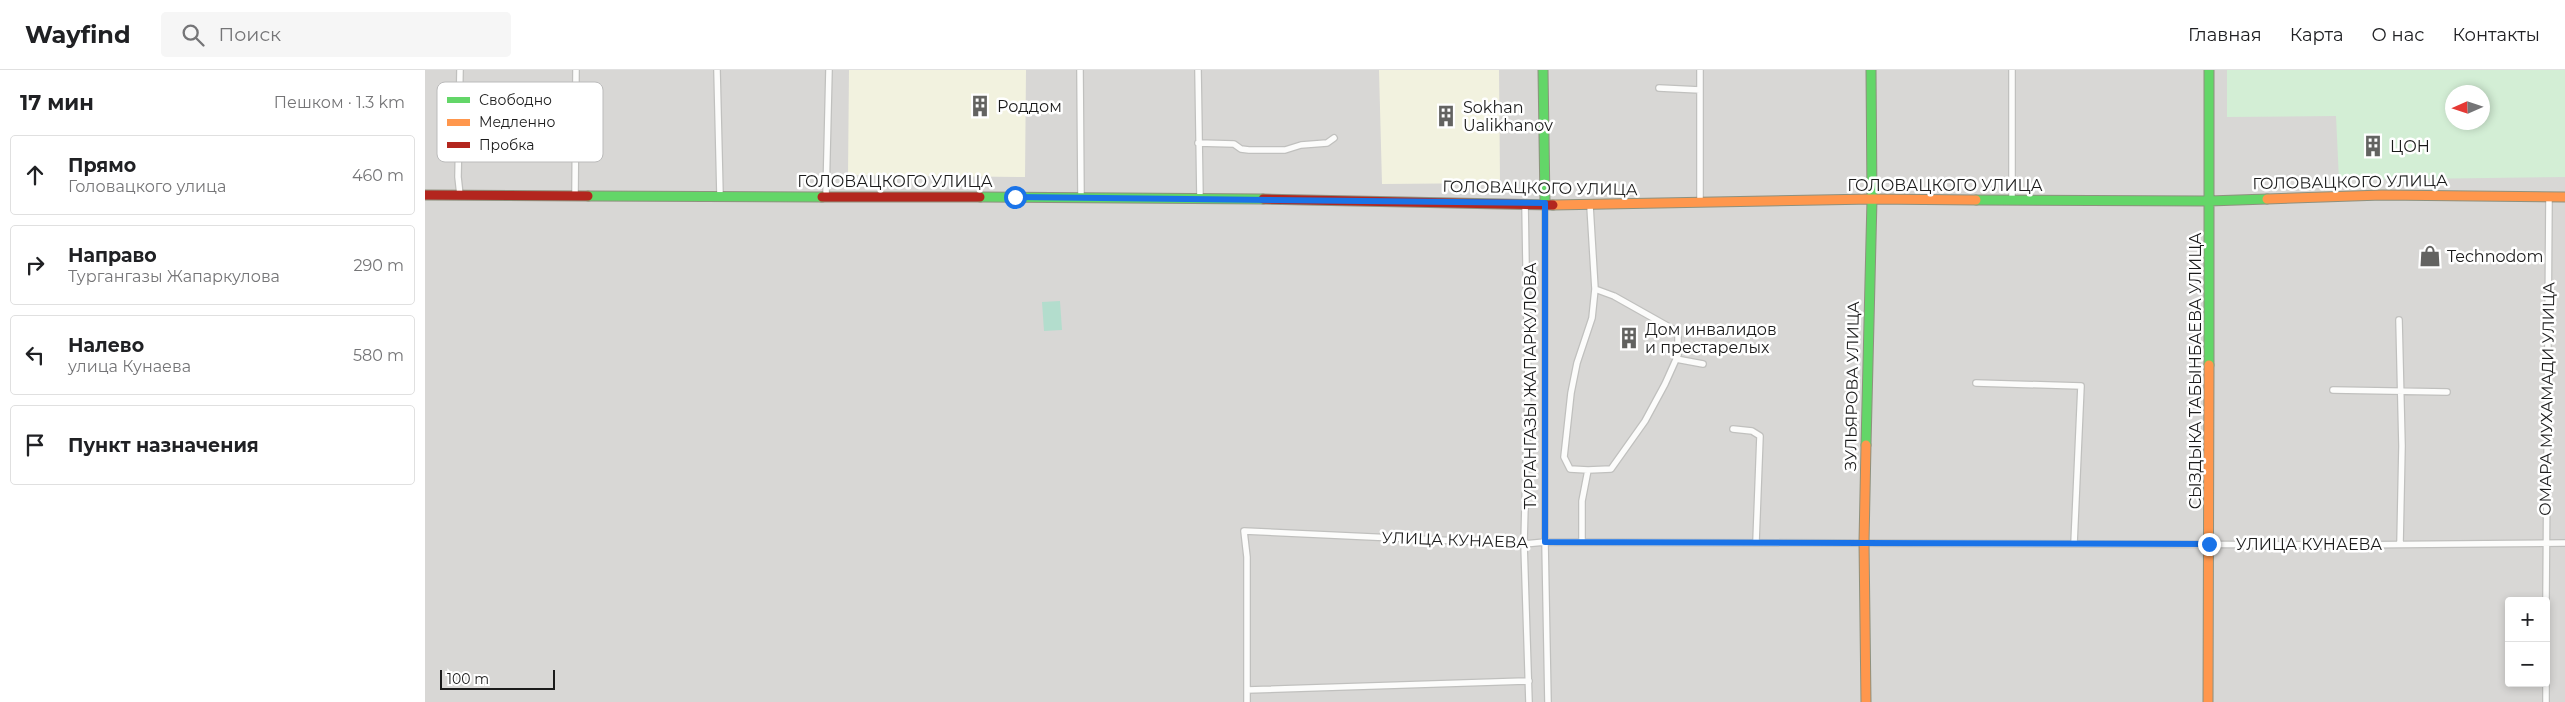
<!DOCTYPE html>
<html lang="ru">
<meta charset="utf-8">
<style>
:root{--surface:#fff;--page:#f6f6f6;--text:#202124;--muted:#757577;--line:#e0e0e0}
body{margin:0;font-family:Montserrat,sans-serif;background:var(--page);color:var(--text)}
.controls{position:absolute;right:15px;bottom:15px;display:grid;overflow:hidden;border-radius:5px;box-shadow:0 2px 8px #0003}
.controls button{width:45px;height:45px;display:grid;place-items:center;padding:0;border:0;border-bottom:1px solid var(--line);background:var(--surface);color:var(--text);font:25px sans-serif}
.compass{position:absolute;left:2020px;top:15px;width:45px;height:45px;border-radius:50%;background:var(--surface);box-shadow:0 2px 8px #0003;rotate:267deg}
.scale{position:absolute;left:15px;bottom:12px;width:115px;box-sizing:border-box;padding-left:5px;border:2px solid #1b1b1b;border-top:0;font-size:14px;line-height:18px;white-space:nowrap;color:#1b1b1b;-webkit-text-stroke:4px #fff;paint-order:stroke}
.stop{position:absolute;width:15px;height:15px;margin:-11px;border:4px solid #1a73e8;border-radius:50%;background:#fff}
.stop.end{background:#1a73e8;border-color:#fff;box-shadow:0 1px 5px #0008}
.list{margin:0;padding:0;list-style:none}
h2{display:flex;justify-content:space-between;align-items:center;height:65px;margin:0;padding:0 20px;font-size:21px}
h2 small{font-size:16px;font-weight:400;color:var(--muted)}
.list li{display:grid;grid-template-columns:32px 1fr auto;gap:15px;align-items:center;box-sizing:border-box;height:80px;margin:0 10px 10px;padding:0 10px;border:1px solid var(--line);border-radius:5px}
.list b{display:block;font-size:19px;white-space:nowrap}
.list p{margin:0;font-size:16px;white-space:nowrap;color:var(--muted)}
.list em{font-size:16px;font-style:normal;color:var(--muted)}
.icon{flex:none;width:28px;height:28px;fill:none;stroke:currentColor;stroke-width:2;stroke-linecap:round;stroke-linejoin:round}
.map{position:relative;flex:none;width:2140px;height:632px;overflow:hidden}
header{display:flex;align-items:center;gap:30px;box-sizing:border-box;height:70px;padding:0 25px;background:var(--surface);border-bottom:1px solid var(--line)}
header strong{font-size:24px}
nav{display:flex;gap:28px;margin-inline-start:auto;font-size:18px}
.search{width:350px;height:45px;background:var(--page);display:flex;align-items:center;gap:12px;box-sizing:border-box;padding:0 18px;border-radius:5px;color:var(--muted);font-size:19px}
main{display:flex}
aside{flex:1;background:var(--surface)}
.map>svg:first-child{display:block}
.residential{fill:#d8d7d5;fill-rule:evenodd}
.education{fill:#f2f2df}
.park{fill:#d3eed5;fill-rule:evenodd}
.pitch{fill:#b3ddcd}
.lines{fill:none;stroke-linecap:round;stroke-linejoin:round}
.street-casing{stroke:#c0c0be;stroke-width:8}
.fast-casing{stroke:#8e917e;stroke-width:11}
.slow-casing{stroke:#8e917e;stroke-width:11}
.jam-casing{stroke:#8e917e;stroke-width:11}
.street{stroke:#fcfcfb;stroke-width:5.5}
.fast{stroke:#63d668;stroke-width:9}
.slow{stroke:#ff974d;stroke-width:9}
.jam{stroke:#b3261e;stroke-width:9}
.route{stroke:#1a73e8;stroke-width:6}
.labels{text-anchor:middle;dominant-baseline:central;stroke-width:5;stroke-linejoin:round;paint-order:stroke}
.poi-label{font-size:16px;fill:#1b1b1b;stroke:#fff;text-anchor:start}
.street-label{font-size:16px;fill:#1b1b1b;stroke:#fff}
.key{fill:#fff;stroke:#bbb;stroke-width:1}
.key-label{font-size:14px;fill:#1b1b1b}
</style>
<header>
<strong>Wayfind</strong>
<div class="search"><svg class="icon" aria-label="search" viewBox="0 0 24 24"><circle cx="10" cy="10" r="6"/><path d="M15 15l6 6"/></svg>Поиск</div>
<nav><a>Главная</a><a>Карта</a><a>О нас</a><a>Контакты</a></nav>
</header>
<main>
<aside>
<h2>17 мин<small>Пешком · 1.3 km</small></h2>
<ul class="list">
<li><svg class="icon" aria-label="ahead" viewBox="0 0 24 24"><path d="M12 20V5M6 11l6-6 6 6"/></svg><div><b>Прямо</b><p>Головацкого улица</p></div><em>460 m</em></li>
<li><svg class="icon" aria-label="right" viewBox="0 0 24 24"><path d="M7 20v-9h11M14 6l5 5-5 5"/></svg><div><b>Направо</b><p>Тургангазы Жапаркулова</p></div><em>290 m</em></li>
<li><svg class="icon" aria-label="left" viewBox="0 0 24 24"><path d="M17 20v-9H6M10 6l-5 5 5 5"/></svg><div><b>Налево</b><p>улица Кунаева</p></div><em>580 m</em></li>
<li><svg class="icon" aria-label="arrive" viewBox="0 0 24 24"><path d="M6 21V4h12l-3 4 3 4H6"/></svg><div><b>Пункт назначения</b></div></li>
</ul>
</aside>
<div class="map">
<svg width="2140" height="632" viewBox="0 0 2140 632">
<rect width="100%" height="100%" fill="#e9e8e4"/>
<path class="residential" d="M0 0H2140V632H0ZM2028 22H2058V52H2028ZM2084 531H2121V613H2084Z"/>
<path class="education" d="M424 0H601L600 107 423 105Z
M954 0H1074L1075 113 957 114Z"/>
<path class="park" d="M1802 0H2140V107L1914 110 1911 46 1802 47ZM2028 22H2058V52H2028Z"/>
<path class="pitch" d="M635 231 637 260 619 261 617 232Z"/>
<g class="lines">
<g class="street-casing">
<path id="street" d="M292 0 295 125
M655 0 656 127
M773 0 775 128
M1587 0V129
M1234 18 1275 20
M773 73 809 74 816 79 824 80H860L876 75 902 73 909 68
M35 125 33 107 35 0
M150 126 151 0
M401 126 404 0
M1100 133 1103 318 1099 474 1104 632
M1120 133V472L1123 632
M1275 133V0
M1974 250 1977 376 1975 474
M1251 289 1278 294
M1551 313 1656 316 1649 474
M1908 320 2022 322
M1308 359 1327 361 1335 366 1331 472
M1163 400 1186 399 1220 351 1240 314 1253 285V262L1189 226 1170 219
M1157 472V431L1163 400 1145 399 1139 387 1146 323 1152 293 1167 248 1170 219 1165 136
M2121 531 2124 127
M2121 613V632
M822 620 1104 611
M822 632V487L819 461 1099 474 1120 472 1920 475 2140 473"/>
</g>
<g class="fast-casing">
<path id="fast" d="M1118 0 1120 133
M1784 0V295
M163 126 397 127
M555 127 838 129
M1551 130 1784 131 1842 129
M1441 375 1447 129 1446 0"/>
</g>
<g class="slow-casing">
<path id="slow" d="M1842 129 1957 125 2140 127
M1128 135 1447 129 1551 130
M1441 632 1439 472 1441 375
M1783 632 1784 295"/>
</g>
<g class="jam-casing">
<path id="jam" d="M0 125 163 126
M397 127H555
M838 129 1128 135"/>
</g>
<use href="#street" class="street"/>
<use href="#fast" class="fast"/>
<use href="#slow" class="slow"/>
<use href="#jam" class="jam"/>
</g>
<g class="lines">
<path class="route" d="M590 127 1120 133V472L1784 474"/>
</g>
<defs>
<g id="building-bare" transform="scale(1.725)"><path d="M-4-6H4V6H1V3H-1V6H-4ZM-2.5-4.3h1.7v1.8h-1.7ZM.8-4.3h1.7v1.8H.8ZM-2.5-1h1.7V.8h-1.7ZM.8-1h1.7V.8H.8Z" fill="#636361" stroke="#fff" stroke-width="2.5" paint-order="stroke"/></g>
<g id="shop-bare" transform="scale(1.725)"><path d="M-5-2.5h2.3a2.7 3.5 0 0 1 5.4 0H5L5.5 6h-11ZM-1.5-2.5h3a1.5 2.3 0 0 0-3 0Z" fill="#636361" stroke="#fff" stroke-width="2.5" paint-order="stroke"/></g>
</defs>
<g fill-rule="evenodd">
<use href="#building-bare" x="555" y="36"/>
<use href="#building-bare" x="1021" y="46"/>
<use href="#building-bare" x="1948" y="76"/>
<use href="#shop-bare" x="2005" y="186"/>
<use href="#building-bare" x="1204" y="268"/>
</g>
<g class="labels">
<g class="poi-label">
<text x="572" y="36">Роддом</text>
<text x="1038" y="37">Sokhan<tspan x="1038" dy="18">Ualikhanov</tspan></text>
<text x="1965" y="76">ЦОН</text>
<text x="2022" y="186">Technodom</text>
<text x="1220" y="259">Дом инвалидов<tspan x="1220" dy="18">и престарелых</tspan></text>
</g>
<g class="street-label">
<text x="470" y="111">ГОЛОВАЦКОГО УЛИЦА</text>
<text transform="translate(1925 112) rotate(-1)">ГОЛОВАЦКОГО УЛИЦА</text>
<text x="1520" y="115">ГОЛОВАЦКОГО УЛИЦА</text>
<text transform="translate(1115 118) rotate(1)">ГОЛОВАЦКОГО УЛИЦА</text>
<text transform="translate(1770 301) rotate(-90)">СЫЗДЫКА ТАБЫНБАЕВА УЛИЦА</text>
<text transform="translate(1105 316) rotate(-90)">ТУРГАНГАЗЫ ЖАПАРКУЛОВА</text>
<text transform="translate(1427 316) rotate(-89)">ЗУЛЬЯРОВА УЛИЦА</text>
<text transform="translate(2122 329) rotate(-89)">ОМАРА МУХАМАДИ УЛИЦА</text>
<text transform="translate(1030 470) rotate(2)">УЛИЦА КУНАЕВА</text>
<text x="1884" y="474">УЛИЦА КУНАЕВА</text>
</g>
</g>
<rect x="12" y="12" width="166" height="80" rx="8" class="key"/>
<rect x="22" y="27" width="23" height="6" fill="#63d668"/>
<rect x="22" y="49" width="23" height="7" fill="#ff974d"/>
<rect x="22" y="72" width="23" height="6" fill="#b3261e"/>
<g class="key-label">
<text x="54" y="35">Свободно</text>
<text x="54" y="57">Медленно</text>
<text x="54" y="80">Пробка</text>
</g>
</svg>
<div class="controls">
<button>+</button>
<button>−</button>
</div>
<svg class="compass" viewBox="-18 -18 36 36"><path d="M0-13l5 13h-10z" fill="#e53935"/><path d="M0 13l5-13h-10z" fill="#757577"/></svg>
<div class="scale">100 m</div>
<div class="stop" style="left:590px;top:127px"></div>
<div class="stop end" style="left:1784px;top:474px"></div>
</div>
</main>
